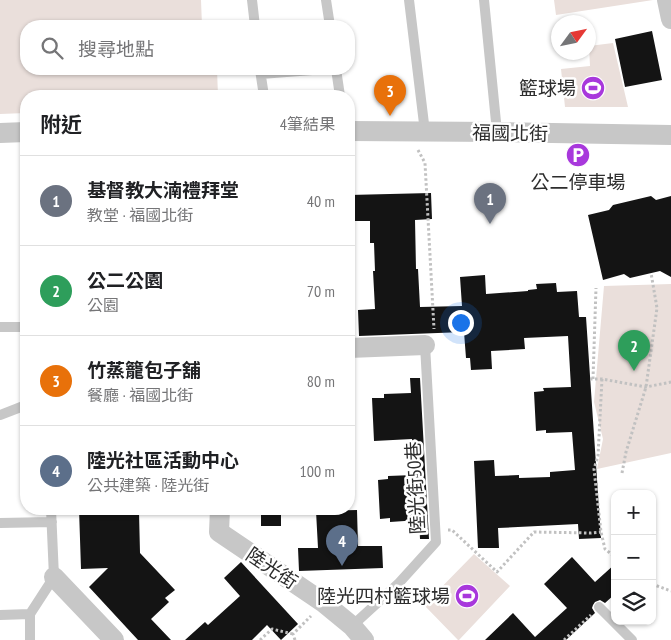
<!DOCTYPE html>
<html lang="zh-TW">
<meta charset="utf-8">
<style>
:root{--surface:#fff;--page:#f2f2f2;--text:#202124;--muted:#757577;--line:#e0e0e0;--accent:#a838dc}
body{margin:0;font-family:"PT Sans Narrow","Noto Sans TC",sans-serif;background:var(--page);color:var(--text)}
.controls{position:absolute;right:15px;bottom:15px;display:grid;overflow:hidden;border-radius:10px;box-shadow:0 1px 4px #0004}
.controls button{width:45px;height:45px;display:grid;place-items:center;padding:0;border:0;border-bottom:1px solid var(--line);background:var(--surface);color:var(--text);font:25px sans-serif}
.compass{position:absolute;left:551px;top:15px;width:45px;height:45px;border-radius:50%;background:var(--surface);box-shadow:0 1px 4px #0004;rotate:57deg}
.you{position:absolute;left:460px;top:322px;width:18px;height:18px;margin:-12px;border:4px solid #fff;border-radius:50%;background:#1a73e8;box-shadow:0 0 0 8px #1a73e833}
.badge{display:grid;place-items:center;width:32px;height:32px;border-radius:50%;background:var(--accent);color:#fff;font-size:16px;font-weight:700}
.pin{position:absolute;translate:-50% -41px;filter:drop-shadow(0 1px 2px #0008)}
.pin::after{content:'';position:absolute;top:26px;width:18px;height:15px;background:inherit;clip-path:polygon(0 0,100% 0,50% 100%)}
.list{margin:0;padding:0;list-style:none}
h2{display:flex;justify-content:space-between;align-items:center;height:65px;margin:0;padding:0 20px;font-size:21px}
h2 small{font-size:16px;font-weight:400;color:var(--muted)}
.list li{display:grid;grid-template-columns:32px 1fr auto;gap:15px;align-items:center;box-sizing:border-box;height:90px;padding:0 20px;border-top:1px solid var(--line)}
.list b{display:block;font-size:19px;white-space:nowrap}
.list p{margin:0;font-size:16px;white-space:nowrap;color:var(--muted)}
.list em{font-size:16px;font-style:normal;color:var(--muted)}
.icon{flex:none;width:28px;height:28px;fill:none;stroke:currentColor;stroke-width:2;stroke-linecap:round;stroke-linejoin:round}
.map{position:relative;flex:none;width:671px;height:640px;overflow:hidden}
.search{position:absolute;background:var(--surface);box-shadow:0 1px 4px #0004;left:20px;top:20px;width:335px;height:55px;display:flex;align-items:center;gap:12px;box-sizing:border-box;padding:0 18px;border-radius:20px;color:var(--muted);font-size:19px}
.panel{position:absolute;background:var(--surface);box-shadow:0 1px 4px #0004;left:20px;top:90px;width:335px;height:425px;border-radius:20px}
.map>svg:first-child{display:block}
.green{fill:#eadfdb}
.building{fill:#141414}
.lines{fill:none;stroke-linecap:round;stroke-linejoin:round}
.path{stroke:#c1c1c1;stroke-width:3;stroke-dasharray:2.5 2.5;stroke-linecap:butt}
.lane{stroke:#c7c7c7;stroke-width:10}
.street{stroke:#c7c7c7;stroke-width:20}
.labels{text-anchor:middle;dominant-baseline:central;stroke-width:5;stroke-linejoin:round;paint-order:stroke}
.poi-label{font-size:19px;fill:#2d2d2d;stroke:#fff;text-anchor:end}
.street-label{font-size:19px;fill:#2d2d2d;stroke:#fff}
</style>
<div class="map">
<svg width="671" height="640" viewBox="0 0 671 640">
<rect width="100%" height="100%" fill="#fff"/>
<path class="green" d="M0 0H201L202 26H26V69H217L218 96H26V113L0 114Z
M554 0H653L556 15Z
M613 43 628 107H565L561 69 590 66 589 46Z
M671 284V453L597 469 603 439 594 402 604 286Z
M474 554 510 586 459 640H458L424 605Z"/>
<path class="building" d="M652 31 662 80 625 87 615 39Z
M431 193 432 219 415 220 416 269H418L420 307 462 306 460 277 485 275 486 294 528 291V290L537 289 536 284 556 283 557 292 577 291 579 317H586L601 538 579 539 578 524 498 528 499 548H478L474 461 494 460 495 476 519 475V478L550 477V472L575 470 572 432 546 433V430L536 431 534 392 544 391 543 388 571 387 568 336 524 338 525 349 491 351 492 369 471 370 470 358H466L464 332 359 336 358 310 375 309 373 271H375L374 243H370V221H350L349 195Z
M651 196 656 200 671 196V277L660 271 630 278 624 274 603 280 588 215 609 210 613 205Z
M410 378H420L429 539H420L419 520 390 522V518L380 519 378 480 388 479V476L414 475 412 439 374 441 372 398H384V394L411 393Z
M79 509H128V513L139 512 140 553 175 590 165 598 169 602 151 619 171 640H138L89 587 108 568 81 569Z
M261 509H281V526H261Z
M357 510 358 546H382L383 568 299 571 298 548H318L316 511Z
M572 557 595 582 615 564V594L605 603 600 600 595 602 593 605 592 608 595 613 566 640H485L513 613 535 637 567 608 544 584Z
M241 562 298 624 281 640 267 625 252 640H185L205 622 208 625 240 596 224 578Z"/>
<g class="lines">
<path class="path" d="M418 150 425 163 434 329
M590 379H602L646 387 671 382
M593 379 596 288
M602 379 598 456 594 469 601 532 605 549 615 557
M622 473 626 452 646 387 657 308 651 273
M448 530H452L497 572 534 532 591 533 601 532
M652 584 671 591
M260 640 272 629 293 634
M295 640 293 634 311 616
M564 640 591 615"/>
<path class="lane" d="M252 0 255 26
M326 0 330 26
M409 0 425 132
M484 0 497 132
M336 69 340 96
M260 70 264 96
M261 74 325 69
M0 327H26
M0 415 26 405
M0 523 52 522
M599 607 632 640
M0 615 30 614
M352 626 398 584 436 542 425 345
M30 640V614L54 577 51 509"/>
<path class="street" d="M667 0 671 19
M349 131 497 132 671 135
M0 133 26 132
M349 348 425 345
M220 509 219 532 324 603 352 626 364 640
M54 577 114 640"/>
</g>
<defs>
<g id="stadium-disc" transform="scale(1.25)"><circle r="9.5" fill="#a838dc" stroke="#fff"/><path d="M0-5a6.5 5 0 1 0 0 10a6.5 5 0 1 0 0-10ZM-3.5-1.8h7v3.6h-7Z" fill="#fff"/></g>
<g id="parking-disc" transform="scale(1.25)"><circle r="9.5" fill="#a838dc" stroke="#fff"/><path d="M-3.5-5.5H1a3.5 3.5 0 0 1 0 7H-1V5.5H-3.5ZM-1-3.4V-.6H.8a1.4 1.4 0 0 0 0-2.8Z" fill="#fff"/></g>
</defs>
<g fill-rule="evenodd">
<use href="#stadium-disc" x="593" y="88"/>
<use href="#parking-disc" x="578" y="155"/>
<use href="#stadium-disc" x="467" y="596"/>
</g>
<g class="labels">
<g class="poi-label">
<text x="576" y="88">籃球場</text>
<text x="578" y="182" text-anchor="middle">公二停車場</text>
<text x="450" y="596">陸光四村籃球場</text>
</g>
<g class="street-label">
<text transform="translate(510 133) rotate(1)">福國北街</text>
<text transform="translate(415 488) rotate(-93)">陸光街50巷</text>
<text transform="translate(272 568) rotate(34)">陸光街</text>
</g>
</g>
</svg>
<div class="controls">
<button>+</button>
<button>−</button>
<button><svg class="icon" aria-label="layers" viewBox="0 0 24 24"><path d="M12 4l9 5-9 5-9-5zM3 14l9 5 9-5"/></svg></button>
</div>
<svg class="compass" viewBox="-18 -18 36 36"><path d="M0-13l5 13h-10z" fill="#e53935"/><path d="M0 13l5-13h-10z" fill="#757577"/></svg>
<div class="you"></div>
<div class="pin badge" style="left:490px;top:224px;background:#6b7280">1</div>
<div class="pin badge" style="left:634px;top:371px;background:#2e9e5b">2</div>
<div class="pin badge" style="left:390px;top:116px;background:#e8710a">3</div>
<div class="pin badge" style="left:342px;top:566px;background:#5c6f8a">4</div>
<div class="search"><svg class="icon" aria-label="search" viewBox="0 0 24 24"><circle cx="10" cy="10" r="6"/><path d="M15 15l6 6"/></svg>搜尋地點</div>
<section class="panel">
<h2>附近<small>4筆結果</small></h2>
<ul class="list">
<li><span class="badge" style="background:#6b7280">1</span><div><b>基督教大湳禮拜堂</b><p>教堂 · 福國北街</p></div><em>40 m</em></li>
<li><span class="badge" style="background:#2e9e5b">2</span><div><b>公二公園</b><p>公園</p></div><em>70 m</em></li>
<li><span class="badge" style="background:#e8710a">3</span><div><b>竹蒸籠包子舖</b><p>餐廳 · 福國北街</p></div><em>80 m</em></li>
<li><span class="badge" style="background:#5c6f8a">4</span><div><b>陸光社區活動中心</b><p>公共建築 · 陸光街</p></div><em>100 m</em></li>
</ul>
</section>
</div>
